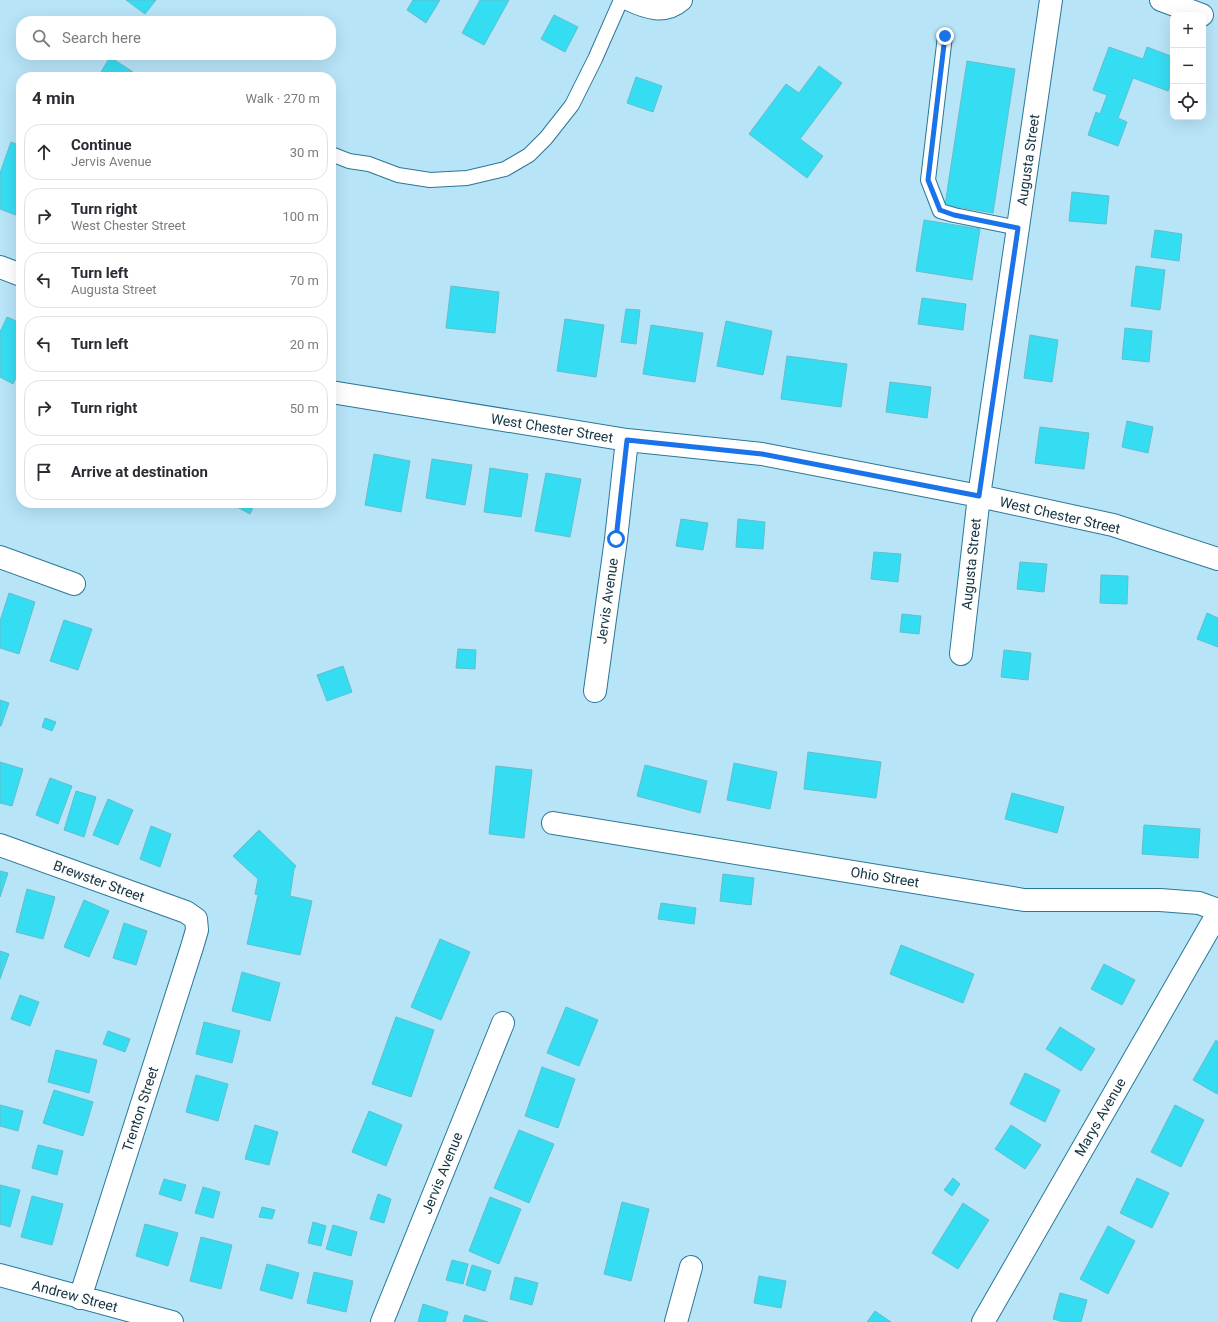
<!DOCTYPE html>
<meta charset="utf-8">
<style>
:root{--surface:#fff;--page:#f7f7f7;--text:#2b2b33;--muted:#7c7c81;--line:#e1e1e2}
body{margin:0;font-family:Roboto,sans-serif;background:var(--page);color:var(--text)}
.controls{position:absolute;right:12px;top:12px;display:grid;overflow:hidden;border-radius:8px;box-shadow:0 4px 16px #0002}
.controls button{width:36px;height:36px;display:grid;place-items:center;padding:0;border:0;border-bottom:1px solid var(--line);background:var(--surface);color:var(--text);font:20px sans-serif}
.stop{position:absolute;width:12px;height:12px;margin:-9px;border:3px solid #1a73e8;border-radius:50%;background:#fff}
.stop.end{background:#1a73e8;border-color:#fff;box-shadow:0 1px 4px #0008}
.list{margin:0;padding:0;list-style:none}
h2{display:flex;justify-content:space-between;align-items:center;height:52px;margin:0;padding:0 16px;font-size:17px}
h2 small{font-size:13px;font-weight:400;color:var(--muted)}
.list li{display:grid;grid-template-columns:26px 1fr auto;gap:12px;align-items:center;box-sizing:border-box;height:56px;margin:0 8px 8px;padding:0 8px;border:1px solid var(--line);border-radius:16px}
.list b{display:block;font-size:15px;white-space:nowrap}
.list p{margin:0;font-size:13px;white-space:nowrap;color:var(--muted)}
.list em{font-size:13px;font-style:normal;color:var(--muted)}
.icon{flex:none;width:22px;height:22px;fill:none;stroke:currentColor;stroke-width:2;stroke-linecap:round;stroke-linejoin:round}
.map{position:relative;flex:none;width:1218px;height:1322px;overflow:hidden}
.search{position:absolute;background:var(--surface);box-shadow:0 4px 16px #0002;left:16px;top:16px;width:320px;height:44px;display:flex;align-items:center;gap:10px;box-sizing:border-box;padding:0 14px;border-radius:16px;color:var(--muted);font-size:15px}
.panel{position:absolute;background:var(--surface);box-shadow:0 4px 16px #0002;left:16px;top:72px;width:320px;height:436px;border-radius:16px}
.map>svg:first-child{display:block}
.building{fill:#35ddf3;stroke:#63becc}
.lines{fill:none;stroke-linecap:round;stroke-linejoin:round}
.service-casing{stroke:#2a7898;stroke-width:16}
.minor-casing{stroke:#2a7898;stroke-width:24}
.service{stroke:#fff;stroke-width:14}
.minor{stroke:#fff;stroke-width:22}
.route{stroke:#1a73e8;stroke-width:5}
.labels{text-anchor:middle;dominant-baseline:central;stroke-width:3;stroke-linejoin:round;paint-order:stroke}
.street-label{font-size:14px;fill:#12323f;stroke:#fdfdfd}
</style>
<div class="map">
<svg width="1218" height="1322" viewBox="0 0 1218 1322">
<rect width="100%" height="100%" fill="#b8e4f8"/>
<path class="building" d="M126 0H156L145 14Z
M413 0H440L426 23 407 10Z
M480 0H509L484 45 462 33Z
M554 15 578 27 565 52 541 39Z
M1109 47 1143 59 1147 47 1173 57V78L1168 91 1133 78 1118 118 1127 122 1118 146 1088 135 1096 112 1100 114 1107 95 1093 90Z
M110 57 133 72 130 77H98Z
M967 61 1015 69 993 213 945 205Z
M819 66 842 83 800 139 823 156 807 178 749 134 786 84 799 93Z
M636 77 662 86 653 112 627 103Z
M11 142 21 146V217L0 209V173Z
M1072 192 1109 196 1106 224 1069 221Z
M924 220 980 229 972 280 916 271Z
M1155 230 1182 234 1179 261 1151 257Z
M1136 266 1165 270 1160 310 1131 306Z
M451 286 499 292 495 333 446 328Z
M922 298 966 304 963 330 918 324Z
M626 309 640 310 636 344 621 342Z
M7 317 21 323V367L13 384 0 377V332Z
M565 319 604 325 596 377 557 371Z
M726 321 772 331 763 375 717 366Z
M651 325 703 333 695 382 643 374Z
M1125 328 1152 331 1149 362 1122 359Z
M1030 335 1058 340 1052 382 1024 378Z
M787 356 847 364 841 407 781 399Z
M890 382 931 387 927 418 886 412Z
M1127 421 1153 427 1148 453 1122 447Z
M1040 427 1089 433 1084 469 1035 463Z
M374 454 410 461 401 512 365 505Z
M432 459 472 465 465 505 426 498Z
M490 468 528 474 521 517 484 512Z
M546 473 581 479 570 537 535 531Z
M238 503H255L250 514 237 507Z
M681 519 708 523 703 550 676 546Z
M738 519 765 522 763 549 736 547Z
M874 552 901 554 898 582 871 579Z
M1020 562 1047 564 1044 592 1017 589Z
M1101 575 1128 576 1127 604 1100 603Z
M9 593 35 602 19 654 0 648V621Z
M1207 613 1218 618V647L1197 639Z
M902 614 921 616 919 634 900 632Z
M64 620 92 629 78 670 50 661Z
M458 649 476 650 475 669 456 668Z
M1004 650 1031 653 1028 680 1001 677Z
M343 666 352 692 327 701 317 675Z
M0 700 9 703 1 726H0Z
M45 718 56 722 52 731 42 727Z
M808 752 881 762 876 798 804 789Z
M0 762 23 769 12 806 0 803Z
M734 763 777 772 770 809 727 800Z
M645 765 707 781 700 813 637 796Z
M496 766 532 770 524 838 489 834Z
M50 778 72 786 58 824 36 815Z
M76 791 96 797 84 837 64 830Z
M1012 793 1064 807 1057 833 1005 819Z
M108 799 133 810 118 845 93 835Z
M1144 825 1200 829 1198 858 1142 854Z
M151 826 171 834 160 867 140 859Z
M259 830 296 866 294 869 290 896 312 901 300 955 247 944 258 895 255 894 258 879 233 856Z
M0 871 8 873 0 897Z
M723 874 754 878 751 905 720 901Z
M27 889 55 897 43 939 16 932Z
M84 900 109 911 89 957 64 947Z
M661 903 696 908 694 924 658 919Z
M124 923 147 931 136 965 113 958Z
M440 939 470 952 441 1020 411 1007Z
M901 945 974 974 963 1003 890 974Z
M0 951 9 954 0 979Z
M1104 964 1135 980 1122 1005 1091 989Z
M242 972 280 983 270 1021 232 1011Z
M20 995 39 1002 30 1026 11 1019Z
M566 1007 598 1020 579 1066 547 1053Z
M396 1017 434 1030 411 1097 372 1084Z
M204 1022 240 1031 232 1063 196 1054Z
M1060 1027 1095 1049 1081 1071 1046 1049Z
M108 1031 130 1039 125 1052 103 1044Z
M1216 1040 1218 1042V1091L1217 1094 1193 1080Z
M56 1050 97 1060 89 1093 48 1082Z
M542 1067 575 1079 558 1128 525 1116Z
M1025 1073 1060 1090 1045 1122 1010 1104Z
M196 1075 228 1084 218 1121 186 1112Z
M54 1090 93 1102 83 1136 43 1123Z
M0 1105 23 1111 18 1131 0 1126Z
M1175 1105 1204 1120 1181 1167 1151 1152Z
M369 1111 402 1125 386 1166 352 1152Z
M255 1125 278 1132 269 1165 245 1159Z
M1011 1125 1041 1145 1025 1169 995 1149Z
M519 1130 554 1144 529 1203 494 1188Z
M38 1145 63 1151 57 1175 32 1168Z
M953 1178 960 1184 952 1196 944 1190Z
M1137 1178 1169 1193 1152 1228 1120 1213Z
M164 1179 186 1185 181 1201 159 1194Z
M0 1185 20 1190 10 1227 0 1224Z
M203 1187 220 1192 213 1218 195 1213Z
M378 1194 391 1199 384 1223 370 1219Z
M32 1196 63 1204 52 1245 21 1237Z
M490 1197 521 1209 499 1264 469 1251Z
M622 1202 649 1209 631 1281 604 1274Z
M963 1203 989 1220 958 1269 932 1253Z
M262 1207 275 1210 272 1219 259 1217Z
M313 1222 326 1226 321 1246 308 1243Z
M145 1224 178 1233 168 1266 136 1256Z
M333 1225 357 1232 351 1256 326 1249Z
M1108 1226 1135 1241 1108 1294 1080 1279Z
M201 1237 232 1245 221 1289 190 1281Z
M452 1260 468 1264 463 1284 446 1280Z
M267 1264 299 1273 292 1299 260 1290Z
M472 1265 491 1271 485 1291 466 1285Z
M314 1272 353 1281 346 1312 307 1303Z
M759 1276 786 1281 781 1308 754 1303Z
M515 1277 538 1283 532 1305 510 1299Z
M1060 1293 1087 1300 1081 1322H1064L1053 1319Z
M423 1304 448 1312 445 1322H418Z
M875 1311 891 1322H867Z
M465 1315 488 1322H463Z"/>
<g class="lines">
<g class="service-casing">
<path id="service" d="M945 36 928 180 940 211 954 215 1018 228
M331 154 349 161 369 164 398 175 430 180 467 178 505 169 529 155 546 138 572 105 595 59 621 0"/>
</g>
<g class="minor-casing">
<path id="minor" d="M630 0C647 8 665 14 681 0
M1161 0 1202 15
M0 267 21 275
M331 392 627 440 762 454 979 496 1113 525 1218 559
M0 557 74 584
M961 654 979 496 1051 0
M595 691 616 539 627 440
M553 823 1024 900H1160L1199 903 1218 910
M0 845 186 912 196 919 197 930 192 947 80 1298
M0 1275 172 1322
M382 1322 503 1023
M676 1322 691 1267
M983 1322 1218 913"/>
</g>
<use href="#service" class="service"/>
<use href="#minor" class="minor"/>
</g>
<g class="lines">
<path class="route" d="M616 539 627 440 762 454 979 496 1018 228 954 215 940 210 928 180 945 36"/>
</g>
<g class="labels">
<g class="street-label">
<text transform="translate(1028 160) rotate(-82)">Augusta Street</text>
<text transform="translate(552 428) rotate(9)">West Chester Street</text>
<text transform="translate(1060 515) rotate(13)">West Chester Street</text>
<text transform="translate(971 564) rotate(-84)">Augusta Street</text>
<text transform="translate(607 601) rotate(-82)">Jervis Avenue</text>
<text transform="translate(885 877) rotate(9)">Ohio Street</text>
<text transform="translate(99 881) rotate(20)">Brewster Street</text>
<text transform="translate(140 1109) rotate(-72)">Trenton Street</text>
<text transform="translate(1100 1117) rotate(-60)">Marys Avenue</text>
<text transform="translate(442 1173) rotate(-68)">Jervis Avenue</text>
<text transform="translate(75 1296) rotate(15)">Andrew Street</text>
</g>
</g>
</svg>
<div class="controls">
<button>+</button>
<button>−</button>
<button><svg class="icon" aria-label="locate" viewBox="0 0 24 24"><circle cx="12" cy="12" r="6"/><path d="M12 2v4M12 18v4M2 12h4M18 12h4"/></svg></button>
</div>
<div class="stop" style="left:616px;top:539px"></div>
<div class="stop end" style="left:945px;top:36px"></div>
<div class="search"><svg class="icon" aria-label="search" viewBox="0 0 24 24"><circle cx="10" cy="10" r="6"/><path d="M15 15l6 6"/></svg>Search here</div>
<section class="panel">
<h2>4 min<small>Walk · 270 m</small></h2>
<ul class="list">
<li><svg class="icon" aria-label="ahead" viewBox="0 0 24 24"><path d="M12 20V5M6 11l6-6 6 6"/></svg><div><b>Continue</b><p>Jervis Avenue</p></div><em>30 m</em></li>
<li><svg class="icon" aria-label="right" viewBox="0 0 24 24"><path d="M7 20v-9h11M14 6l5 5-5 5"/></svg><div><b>Turn right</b><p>West Chester Street</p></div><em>100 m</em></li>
<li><svg class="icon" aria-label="left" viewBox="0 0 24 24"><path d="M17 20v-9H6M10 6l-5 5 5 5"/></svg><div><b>Turn left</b><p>Augusta Street</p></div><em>70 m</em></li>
<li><svg class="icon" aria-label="left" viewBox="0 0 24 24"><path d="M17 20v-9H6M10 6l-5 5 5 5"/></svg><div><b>Turn left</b></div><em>20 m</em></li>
<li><svg class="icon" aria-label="right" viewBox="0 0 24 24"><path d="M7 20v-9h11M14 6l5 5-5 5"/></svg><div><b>Turn right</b></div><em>50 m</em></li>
<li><svg class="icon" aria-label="arrive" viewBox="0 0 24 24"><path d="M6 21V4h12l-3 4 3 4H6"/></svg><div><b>Arrive at destination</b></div></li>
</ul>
</section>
</div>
